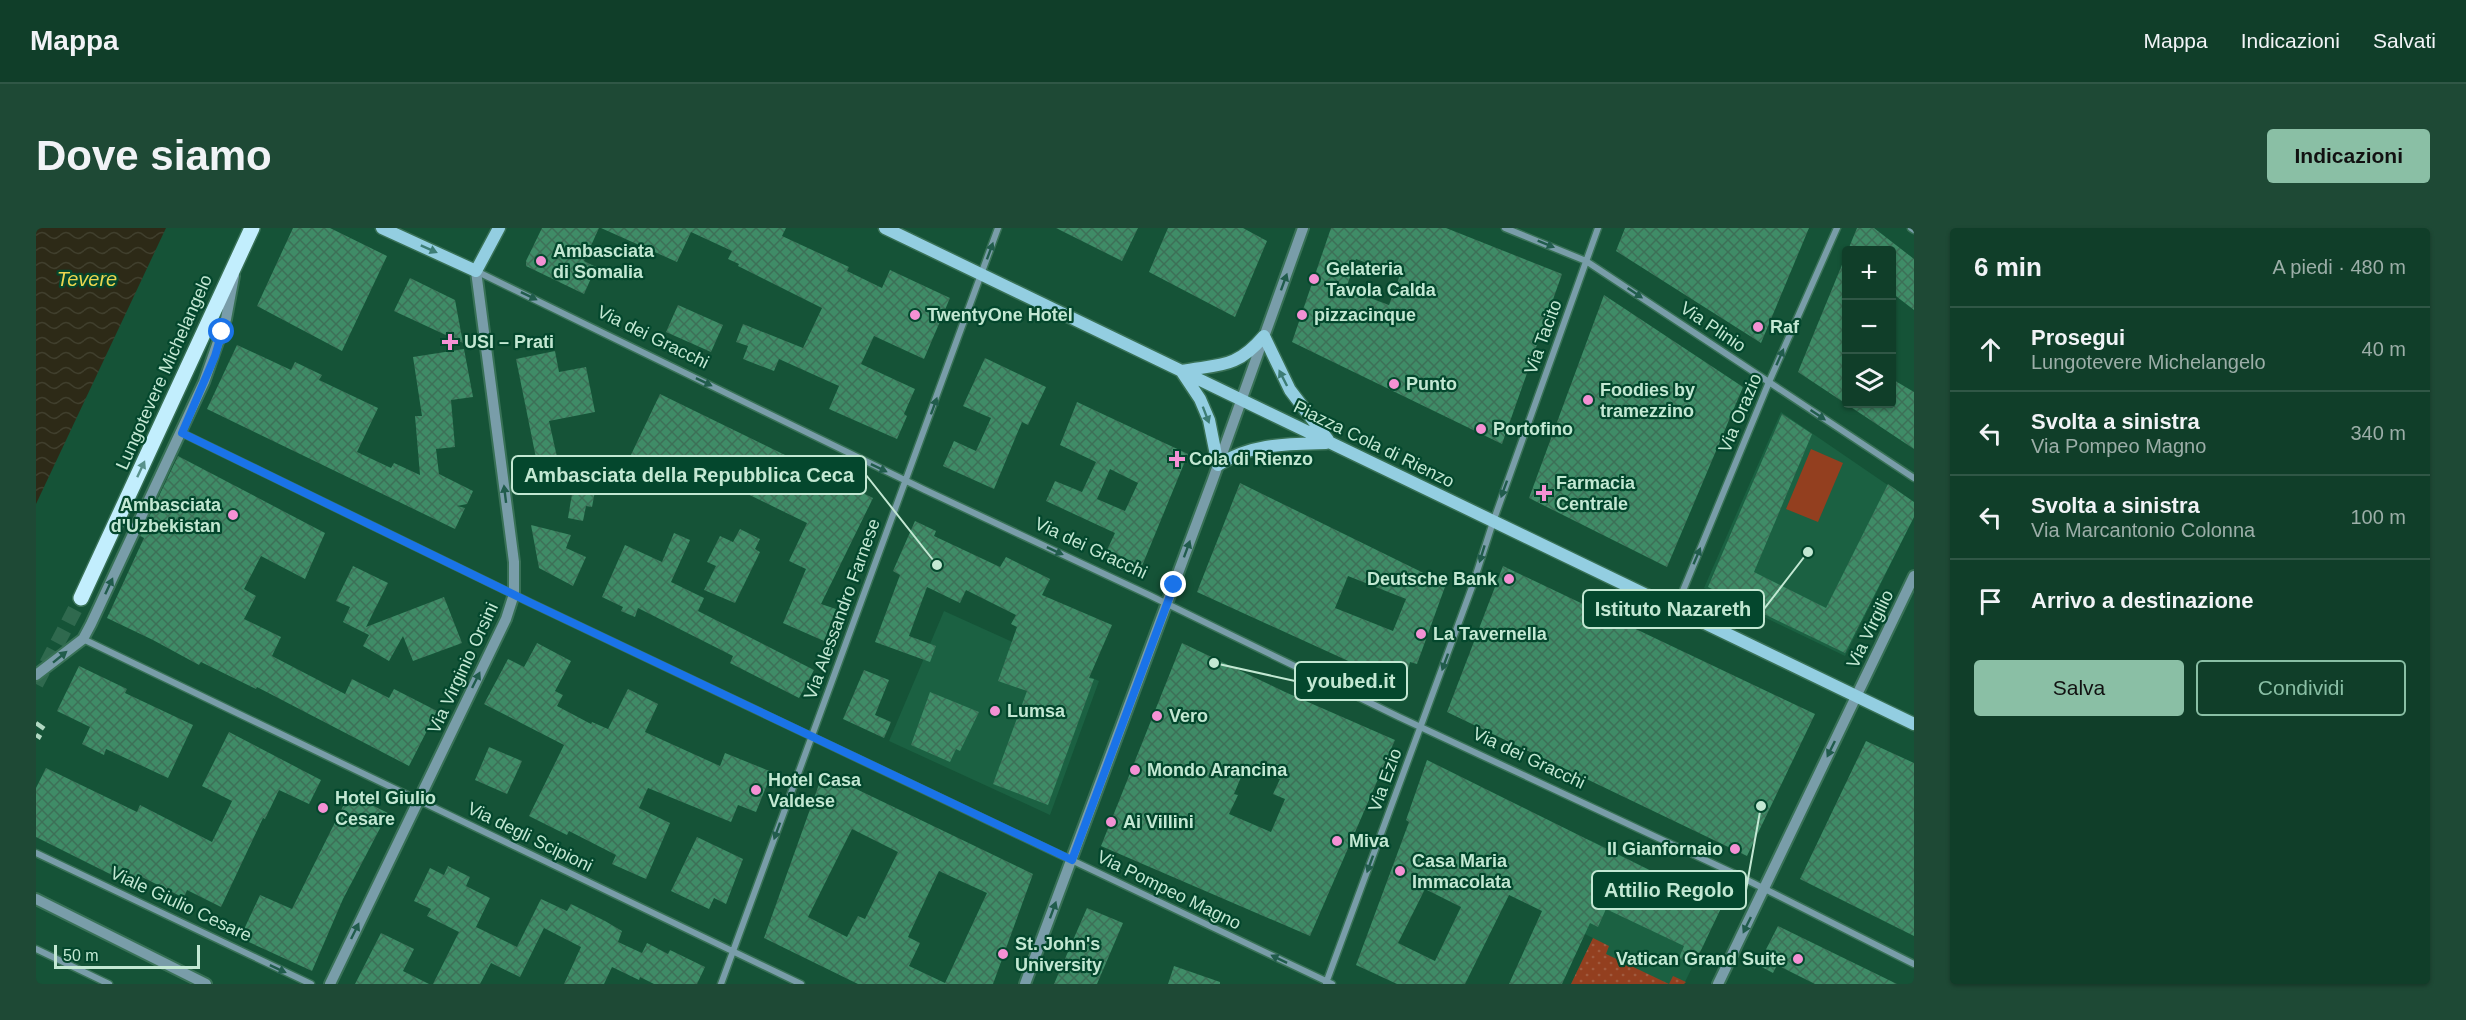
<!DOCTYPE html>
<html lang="it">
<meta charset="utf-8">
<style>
:root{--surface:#103e29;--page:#1e4935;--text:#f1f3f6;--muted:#9caea8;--line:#305746;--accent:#8abfa5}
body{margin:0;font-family:Arial,sans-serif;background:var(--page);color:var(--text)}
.controls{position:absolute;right:18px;top:18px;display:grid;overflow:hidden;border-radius:6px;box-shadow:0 2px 4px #0004}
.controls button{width:54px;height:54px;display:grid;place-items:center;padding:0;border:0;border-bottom:2px solid var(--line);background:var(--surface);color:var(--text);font:30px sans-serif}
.scale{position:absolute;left:18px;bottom:15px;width:146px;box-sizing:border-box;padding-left:6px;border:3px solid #c3e8d3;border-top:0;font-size:16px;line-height:21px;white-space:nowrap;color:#c3e8d3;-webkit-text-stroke:4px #04472d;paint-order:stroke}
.stop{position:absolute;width:18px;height:18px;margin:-14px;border:4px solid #1a73e8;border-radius:50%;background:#fff}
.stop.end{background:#1a73e8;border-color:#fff;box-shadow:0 2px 6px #0008}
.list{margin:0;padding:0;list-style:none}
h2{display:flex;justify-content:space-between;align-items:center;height:78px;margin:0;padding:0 24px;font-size:26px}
h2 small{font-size:20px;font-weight:400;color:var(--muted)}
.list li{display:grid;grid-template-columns:39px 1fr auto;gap:18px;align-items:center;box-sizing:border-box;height:84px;padding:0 24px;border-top:2px solid var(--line)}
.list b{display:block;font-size:22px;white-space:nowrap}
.list p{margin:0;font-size:20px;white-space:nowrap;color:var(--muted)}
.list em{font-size:20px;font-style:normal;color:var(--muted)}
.actions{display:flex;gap:12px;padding:18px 24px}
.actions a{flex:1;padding:14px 0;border:2px solid var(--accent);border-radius:6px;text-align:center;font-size:21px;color:var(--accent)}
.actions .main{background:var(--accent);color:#111}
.icon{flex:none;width:33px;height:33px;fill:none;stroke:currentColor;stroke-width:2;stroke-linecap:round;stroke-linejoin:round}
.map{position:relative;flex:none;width:1878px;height:756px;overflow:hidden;border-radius:6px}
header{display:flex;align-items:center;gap:36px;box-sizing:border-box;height:84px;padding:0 30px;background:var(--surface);border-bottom:2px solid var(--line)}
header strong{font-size:28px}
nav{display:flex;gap:33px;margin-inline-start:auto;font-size:21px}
.intro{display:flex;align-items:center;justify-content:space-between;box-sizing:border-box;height:144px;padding:0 36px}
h1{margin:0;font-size:42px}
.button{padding:15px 27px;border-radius:6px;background:var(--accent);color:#111;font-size:21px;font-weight:700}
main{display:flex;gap:36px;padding:0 36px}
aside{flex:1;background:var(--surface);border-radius:6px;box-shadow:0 2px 4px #0004}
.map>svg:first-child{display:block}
.built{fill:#1b6142}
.garden{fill:url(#garden-dots)}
.pitch{fill:#933f1f}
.water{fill:url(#water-waves)}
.building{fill:url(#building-cross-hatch);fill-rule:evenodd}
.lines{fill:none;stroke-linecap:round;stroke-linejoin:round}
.primary-tunnel{stroke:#2f694e;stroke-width:15;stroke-dasharray:15 8;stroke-linecap:butt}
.minor-casing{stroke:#387156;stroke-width:9}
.tertiary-casing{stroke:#387156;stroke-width:14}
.secondary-casing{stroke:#387156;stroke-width:15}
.primary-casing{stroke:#387156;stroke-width:18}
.minor{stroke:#799da9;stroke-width:6}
.tertiary{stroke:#799da9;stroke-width:10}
.secondary{stroke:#93cee1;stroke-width:12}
.primary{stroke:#c2eefd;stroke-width:15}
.rail{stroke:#b1d8c2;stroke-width:4.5;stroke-dasharray:10 10;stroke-linecap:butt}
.oneway{fill:#215c4c}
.oneway2{fill:#3d7d75}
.oneway3{fill:#59928b}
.route{stroke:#1a73e8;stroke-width:8}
.poi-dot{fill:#f491d4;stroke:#04472d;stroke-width:2}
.labels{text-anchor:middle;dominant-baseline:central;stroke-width:4.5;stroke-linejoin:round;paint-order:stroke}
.poi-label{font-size:18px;font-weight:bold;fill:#c3e8d3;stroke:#04472d;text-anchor:start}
.street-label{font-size:18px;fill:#c3e8d3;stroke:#04472d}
.water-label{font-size:20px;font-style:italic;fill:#ebd54f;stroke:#04472d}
.leader{fill:none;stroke:#c3e8d3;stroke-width:2}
.callout-dot{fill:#c3e8d3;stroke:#04472d;stroke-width:2}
.callout{fill:#04472d;stroke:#c3e8d3;stroke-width:2}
.callout-label{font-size:20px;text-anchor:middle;font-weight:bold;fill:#c3e8d3}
</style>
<header>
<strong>Mappa</strong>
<nav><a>Mappa</a><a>Indicazioni</a><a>Salvati</a></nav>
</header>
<div class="intro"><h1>Dove siamo</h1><a class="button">Indicazioni</a></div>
<main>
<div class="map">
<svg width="1878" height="756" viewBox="0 0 1878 756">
<defs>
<pattern id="garden-dots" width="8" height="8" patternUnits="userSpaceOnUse" patternTransform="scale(1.5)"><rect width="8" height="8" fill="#933f1f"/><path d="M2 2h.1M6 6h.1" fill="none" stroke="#a05b3f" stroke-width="1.8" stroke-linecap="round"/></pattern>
<pattern id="water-waves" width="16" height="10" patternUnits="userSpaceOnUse" patternTransform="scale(1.5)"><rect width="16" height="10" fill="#2d2a17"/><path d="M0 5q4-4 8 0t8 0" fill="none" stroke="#403f2d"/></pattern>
<pattern id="building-cross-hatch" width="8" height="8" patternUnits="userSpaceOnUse" patternTransform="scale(1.5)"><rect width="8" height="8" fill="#3f8c67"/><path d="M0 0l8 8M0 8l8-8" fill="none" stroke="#3d7057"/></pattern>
</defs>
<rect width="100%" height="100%" fill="#155337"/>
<path class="built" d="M1745 184 1878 275V289L1809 428 1668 360Z
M908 383 1063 453 1014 587 853 513Z
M1554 612 1686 678 1648 756H1535L1557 710 1516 690Z"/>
<path class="garden" d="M1557 710 1573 718 1570 726 1633 756 1637 748 1650 754 1648 756H1535Z"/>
<path class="pitch" d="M1775 221 1807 235 1782 294 1750 281Z"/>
<path class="water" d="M0 0H130L0 276Z"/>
<path class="building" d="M257 0H294L351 28 306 123 221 78Z
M506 0H563L548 33 560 39 548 66 490 38V33Z
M565 0H750L746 8 813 39 811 43 846 60 854 42 914 70 888 131 838 108 825 136 879 161 868 186 871 188 861 211 793 181 803 158 743 131 738 143 707 131 712 118 700 114 707 96 767 120 786 80 702 38 703 36 692 31 696 23 655 4 641 34Z
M1020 0H1102L1086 33Z
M1132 0H1207L1231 13 1199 89 1113 44Z
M1295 0H1410L1526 46 1466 216 1256 114ZM1320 31 1364 47 1353 77 1310 61Z
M1589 0H1773L1725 115 1580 23Z
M1821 0H1838L1878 31V82L1856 65V22H1812Z
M1810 27V176H1856V151L1878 164V221L1762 144Z
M374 50 419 72 427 115 358 83Z
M1568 67 1707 159 1631 339 1493 270Z
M642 77 687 97 675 124 630 104Z
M201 117 255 142 259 134 286 147 283 152 342 180 321 224 355 240 358 235 384 247 379 188H386L377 129 428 121 437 169 415 172 419 219 400 221 403 246 437 263 431 276 421 278 429 280 419 301 171 181Z
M519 123 523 144 550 139 559 184 513 193 527 256 494 263 488 232 500 230 480 131Z
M949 130 1010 159 992 197 986 194 958 261 907 238 918 213 940 223 955 190 927 178Z
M624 166 837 270 785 376 800 381 788 413 747 395 770 341 753 333 771 295 656 239 647 257 593 231Z
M1041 174 1152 226 1106 338 1071 322 1079 305 1010 273 1019 253 1046 264 1060 234 1024 217ZM1074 241 1102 255 1089 283 1061 271Z
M1746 186 1776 206 1718 344 1790 380 1852 256 1878 274V289L1809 425 1672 359Z
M142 228 289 305 269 351 225 328 208 361 220 368 208 391 245 409 236 428 309 466 316 451 353 470 358 461 401 483 373 538 221 459 220 461 165 434 163 437 117 412 71 390 108 310 104 308Z
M561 244 579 247 576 265 559 263 556 279 550 278 547 293 532 290 538 254 558 257Z
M1204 255 1410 356 1381 436 1374 434 1372 442 1368 443 1367 450 1347 440 1343 447 1161 364ZM1312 348 1370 371 1357 403 1299 380Z
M879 293 900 303 898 308 964 339 970 329 1014 351 1006 367 1076 397 1053 450 1058 451 1012 577 957 556 991 463 962 453 981 399 975 396 980 387 930 362 924 375 891 359 873 408 900 418 894 434 839 414 864 347 857 343Z
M495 297 535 307 530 320 550 329 537 358 503 340Z
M704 301 724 311 719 321 724 324 699 375 668 362 680 338 671 334 684 308 697 314Z
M638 305 654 312 635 354 668 370 662 383 778 442 763 470 694 435 697 428 602 380 599 389 585 383 587 379 566 369 589 317 626 334Z
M317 338 352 355 330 399 408 369 426 415 377 433 367 408 353 433 327 418 333 407 307 394 314 379 300 373Z
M1467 338 1779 486 1711 628 1411 484Z
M501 415 535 433 519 463 527 467 521 478 555 496 556 494 572 501 592 461 622 476 609 504 684 538 689 525 736 544 720 584 702 577 695 594 612 560 603 580 634 595 610 651 576 636 580 627 533 603 531 607 493 588 528 517 448 476 472 431 488 439Z
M1146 415 1249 464 1359 512 1274 708 1065 618ZM1210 537 1244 551 1237 566 1249 571 1235 604 1193 586 1202 567 1198 566Z
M43 438 91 461 89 465 157 497 132 550 70 521 68 527 46 516 54 499 21 483Z
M828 442 853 452 839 487 855 494 848 510 807 491Z
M894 464 943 484 924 523 920 521 914 534 875 517Z
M193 504 285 552 273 576 243 562 229 591 227 590 185 679 151 662 148 670 102 647 96 657 0 609V560L10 540 101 584 104 577 176 614 196 573 166 558Z
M1830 513 1878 535V708L1764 651Z
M453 519 486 533 471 566 439 552Z
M1391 532 1686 678 1658 737 1643 730 1648 718 1570 681 1562 699 1554 695 1526 756H1473L1506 683 1473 667 1429 756H1361L1320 737 1373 594 1370 592ZM1389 661 1425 679 1399 733 1362 715Z
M787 545 997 646 957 756H822L728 710ZM816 601 862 624 829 691 822 688 811 709 772 689ZM903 643 951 665 909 755 873 738 884 715 872 709Z
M313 566 352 585 307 671 276 743 204 710 224 667 256 681Z
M661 609 707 631 690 676 678 670 673 681 635 663Z
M412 638 434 649 430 658 454 670 440 699 481 719 505 671 531 683 535 676 569 693 586 703 582 714 606 725 611 715 632 726 634 722 669 739 661 756H618L604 749 603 752 576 739 568 756H528L545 719 508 700 484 749 455 735 444 756H397L423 704 391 688 395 681 378 673 394 640 408 647Z
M1051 680 1087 695 1061 756H1018Z
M1742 698 1861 756H1779L1741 737 1737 745 1722 737Z
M345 705 378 721 367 743 393 756H319Z
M1138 738 1184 754V756H1132Z"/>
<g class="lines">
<path class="primary-tunnel" d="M0 456 45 370"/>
<g class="minor-casing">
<path id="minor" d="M1469 0 1550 33 1878 250
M1875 0 1878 2
M440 43 889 262 1113 367 1363 489 1695 644 1878 736
M146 205 495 375 1296 756
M1639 382 1733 154 1801 0
M47 411 765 756
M0 625 275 756
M0 721 73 756
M1290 755 1436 359 1457 294 1562 0
M685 756 962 0"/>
</g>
<g class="tertiary-casing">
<path id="tertiary" d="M0 447 47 411 55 396 168 154 190 91 198 48
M0 671 170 756
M294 756 470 391 478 366V334L440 43
M989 756 1176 254 1267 0
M1682 756 1878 348"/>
</g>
<g class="secondary-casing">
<path id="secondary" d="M346 0 440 43 463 0
M849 0 1878 496
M1145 143C1184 136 1200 141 1228 108L1254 162 1292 212
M1146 144 1164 171 1173 192 1182 237C1215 215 1253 216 1290 215"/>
</g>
<g class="primary-casing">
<path id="primary" d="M45 370 216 0"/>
</g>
<use href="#minor" class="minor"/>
<use href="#tertiary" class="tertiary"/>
<use href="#secondary" class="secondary"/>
<use href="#primary" class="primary"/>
<path class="rail" d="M0 495 10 502
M0 507 5 510"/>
</g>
<defs><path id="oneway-solid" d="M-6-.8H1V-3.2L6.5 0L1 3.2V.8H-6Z" transform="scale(1.5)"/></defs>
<g class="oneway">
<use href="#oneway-solid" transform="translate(1510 16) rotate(22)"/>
<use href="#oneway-solid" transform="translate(954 23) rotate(-70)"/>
<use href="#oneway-solid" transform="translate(1248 54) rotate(-70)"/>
<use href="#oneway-solid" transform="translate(1599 65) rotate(34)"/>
<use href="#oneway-solid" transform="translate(493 68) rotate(26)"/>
<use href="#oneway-solid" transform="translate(1744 129) rotate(-66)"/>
<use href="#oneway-solid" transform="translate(668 154) rotate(26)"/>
<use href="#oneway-solid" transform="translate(898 178) rotate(-70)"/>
<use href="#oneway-solid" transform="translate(1782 187) rotate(34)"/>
<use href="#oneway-solid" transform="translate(843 240) rotate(26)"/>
<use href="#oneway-solid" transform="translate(1468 261) rotate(110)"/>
<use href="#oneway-solid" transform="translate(469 266) rotate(-97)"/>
<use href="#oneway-solid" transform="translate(1151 321) rotate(-70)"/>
<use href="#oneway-solid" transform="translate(1019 323) rotate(25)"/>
<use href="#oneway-solid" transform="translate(1446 326) rotate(107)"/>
<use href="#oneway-solid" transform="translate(1661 328) rotate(-67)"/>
<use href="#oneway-solid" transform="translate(73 358) rotate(-65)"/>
<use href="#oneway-solid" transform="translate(24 429) rotate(-39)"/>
<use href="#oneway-solid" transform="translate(1409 434) rotate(110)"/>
<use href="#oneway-solid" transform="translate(440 452) rotate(-64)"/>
<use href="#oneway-solid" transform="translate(1795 521) rotate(116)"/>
<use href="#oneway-solid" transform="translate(741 603) rotate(110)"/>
<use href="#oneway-solid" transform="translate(1334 636) rotate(110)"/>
<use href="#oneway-solid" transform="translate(1017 682) rotate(-70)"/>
<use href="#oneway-solid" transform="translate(1711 697) rotate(116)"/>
<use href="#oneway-solid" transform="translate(319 703) rotate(-64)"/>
<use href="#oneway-solid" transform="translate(1243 731) rotate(-154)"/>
<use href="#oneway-solid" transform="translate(242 741) rotate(25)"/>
</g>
<g class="oneway2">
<use href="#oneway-solid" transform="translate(393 21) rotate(24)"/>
<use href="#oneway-solid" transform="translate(1247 150) rotate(-117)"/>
<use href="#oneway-solid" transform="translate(1170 187) rotate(69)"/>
</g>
<use class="oneway3" href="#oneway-solid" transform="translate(105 241) rotate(-65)"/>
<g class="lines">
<path class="route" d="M186 104 179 128 146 205 495 375 1036 632 1138 357"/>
</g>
<g class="poi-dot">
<circle cx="505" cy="33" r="6"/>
<circle cx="1278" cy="51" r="6"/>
<circle cx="879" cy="87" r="6"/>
<circle cx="1266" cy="87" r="6"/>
<circle cx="1722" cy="99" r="6"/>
<path d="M411 105h6v6h6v6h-6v6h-6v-6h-6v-6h6z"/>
<circle cx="1358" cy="156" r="6"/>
<circle cx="1552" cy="172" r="6"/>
<circle cx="1445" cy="201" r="6"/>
<path d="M1138 222h6v6h6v6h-6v6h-6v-6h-6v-6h6z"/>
<path d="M1505 256h6v6h6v6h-6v6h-6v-6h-6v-6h6z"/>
<circle cx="197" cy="287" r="6"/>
<circle cx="1473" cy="351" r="6"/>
<circle cx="1385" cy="406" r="6"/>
<circle cx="959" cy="483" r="6"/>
<circle cx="1121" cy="488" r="6"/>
<circle cx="1099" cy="542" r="6"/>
<circle cx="720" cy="562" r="6"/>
<circle cx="287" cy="580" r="6"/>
<circle cx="1075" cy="594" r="6"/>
<circle cx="1301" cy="613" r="6"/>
<circle cx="1699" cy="621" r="6"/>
<circle cx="1364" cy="643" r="6"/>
<circle cx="967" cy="726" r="6"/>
<circle cx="1762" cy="731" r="6"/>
</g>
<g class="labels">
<g class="poi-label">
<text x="517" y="23">Ambasciata<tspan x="517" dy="21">di Somalia</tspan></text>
<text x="1290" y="41">Gelateria<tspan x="1290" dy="21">Tavola Calda</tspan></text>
<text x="891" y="87">TwentyOne Hotel</text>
<text x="1278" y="87">pizzacinque</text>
<text x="1734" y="99">Raf</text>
<text x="428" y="114">USI – Prati</text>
<text x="1370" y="156">Punto</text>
<text x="1564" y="162">Foodies by<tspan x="1564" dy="21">tramezzino</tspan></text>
<text x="1457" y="201">Portofino</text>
<text x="1153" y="231">Cola di Rienzo</text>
<text x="1520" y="255">Farmacia<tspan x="1520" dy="21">Centrale</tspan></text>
<text x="185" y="277" text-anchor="end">Ambasciata<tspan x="185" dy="21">d'Uzbekistan</tspan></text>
<text x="1461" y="351" text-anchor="end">Deutsche Bank</text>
<text x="1397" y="406">La Tavernella</text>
<text x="971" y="483">Lumsa</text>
<text x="1133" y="488">Vero</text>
<text x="1111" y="542">Mondo Arancina</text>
<text x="732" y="552">Hotel Casa<tspan x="732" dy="21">Valdese</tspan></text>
<text x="299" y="570">Hotel Giulio<tspan x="299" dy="21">Cesare</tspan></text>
<text x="1087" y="594">Ai Villini</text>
<text x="1313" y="613">Miva</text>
<text x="1687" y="621" text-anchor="end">Il Gianfornaio</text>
<text x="1376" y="633">Casa Maria<tspan x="1376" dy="21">Immacolata</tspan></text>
<text x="979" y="716">St. John's<tspan x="979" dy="21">University</tspan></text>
<text x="1750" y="731" text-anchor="end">Vatican Grand Suite</text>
</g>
<g class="street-label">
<text transform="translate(1677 99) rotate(34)">Via Plinio</text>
<text transform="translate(617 109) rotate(26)">Via dei Gracchi</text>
<text transform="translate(1507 109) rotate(-70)">Via Tacito</text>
<text transform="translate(128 144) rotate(-66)">Lungotevere Michelangelo</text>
<text transform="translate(1704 185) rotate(-67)">Via Orazio</text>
<text transform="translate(1338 216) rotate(26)">Piazza Cola di Rienzo</text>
<text transform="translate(1055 320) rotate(25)">Via dei Gracchi</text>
<text transform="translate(806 381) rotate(-70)">Via Alessandro Farnese</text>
<text transform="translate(1834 401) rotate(-64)">Via Virgilio</text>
<text transform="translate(427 440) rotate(-65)">Via Virginio Orsini</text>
<text transform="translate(1493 530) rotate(25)">Via dei Gracchi</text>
<text transform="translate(1349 552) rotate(-70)">Via Ezio</text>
<text transform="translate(494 609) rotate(26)">Via degli Scipioni</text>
<text transform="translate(1133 662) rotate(26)">Via Pompeo Magno</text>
<text transform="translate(145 676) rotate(25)">Viale Giulio Cesare</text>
</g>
<g class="water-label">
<text x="51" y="51">Tevere</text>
</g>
</g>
<path class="leader" d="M901 337L830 247M1772 324L1728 381M1178 435L1259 453M1725 578L1710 662"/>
<g class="callout-dot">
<circle cx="901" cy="337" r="6"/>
<circle cx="1772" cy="324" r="6"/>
<circle cx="1178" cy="435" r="6"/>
<circle cx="1725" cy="578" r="6"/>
</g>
<g class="callout">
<rect x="476" y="228" width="354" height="38" rx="6"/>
<rect x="1547" y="362" width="181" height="38" rx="6"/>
<rect x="1259" y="434" width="112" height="38" rx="6"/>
<rect x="1556" y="643" width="154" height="38" rx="6"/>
</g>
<g class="callout-label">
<text x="653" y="254">Ambasciata della Repubblica Ceca</text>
<text x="1637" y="388">Istituto Nazareth</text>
<text x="1315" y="460">youbed.it</text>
<text x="1633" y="669">Attilio Regolo</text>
</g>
</svg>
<div class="controls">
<button>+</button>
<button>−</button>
<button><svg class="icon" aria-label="layers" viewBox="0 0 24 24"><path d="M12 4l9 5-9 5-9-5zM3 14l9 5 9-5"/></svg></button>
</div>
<div class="scale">50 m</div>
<div class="stop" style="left:186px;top:104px"></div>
<div class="stop end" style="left:1138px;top:357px"></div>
</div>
<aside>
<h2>6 min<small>A piedi · 480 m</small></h2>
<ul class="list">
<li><svg class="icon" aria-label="ahead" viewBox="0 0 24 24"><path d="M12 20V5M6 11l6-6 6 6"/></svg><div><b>Prosegui</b><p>Lungotevere Michelangelo</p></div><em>40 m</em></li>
<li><svg class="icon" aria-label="left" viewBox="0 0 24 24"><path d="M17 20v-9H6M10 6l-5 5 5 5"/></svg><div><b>Svolta a sinistra</b><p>Via Pompeo Magno</p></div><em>340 m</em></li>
<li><svg class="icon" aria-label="left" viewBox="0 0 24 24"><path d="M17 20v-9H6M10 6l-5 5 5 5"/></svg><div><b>Svolta a sinistra</b><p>Via Marcantonio Colonna</p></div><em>100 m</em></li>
<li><svg class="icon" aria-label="arrive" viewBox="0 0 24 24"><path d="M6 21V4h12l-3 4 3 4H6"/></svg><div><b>Arrivo a destinazione</b></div></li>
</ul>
<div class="actions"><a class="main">Salva</a><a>Condividi</a></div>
</aside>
</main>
